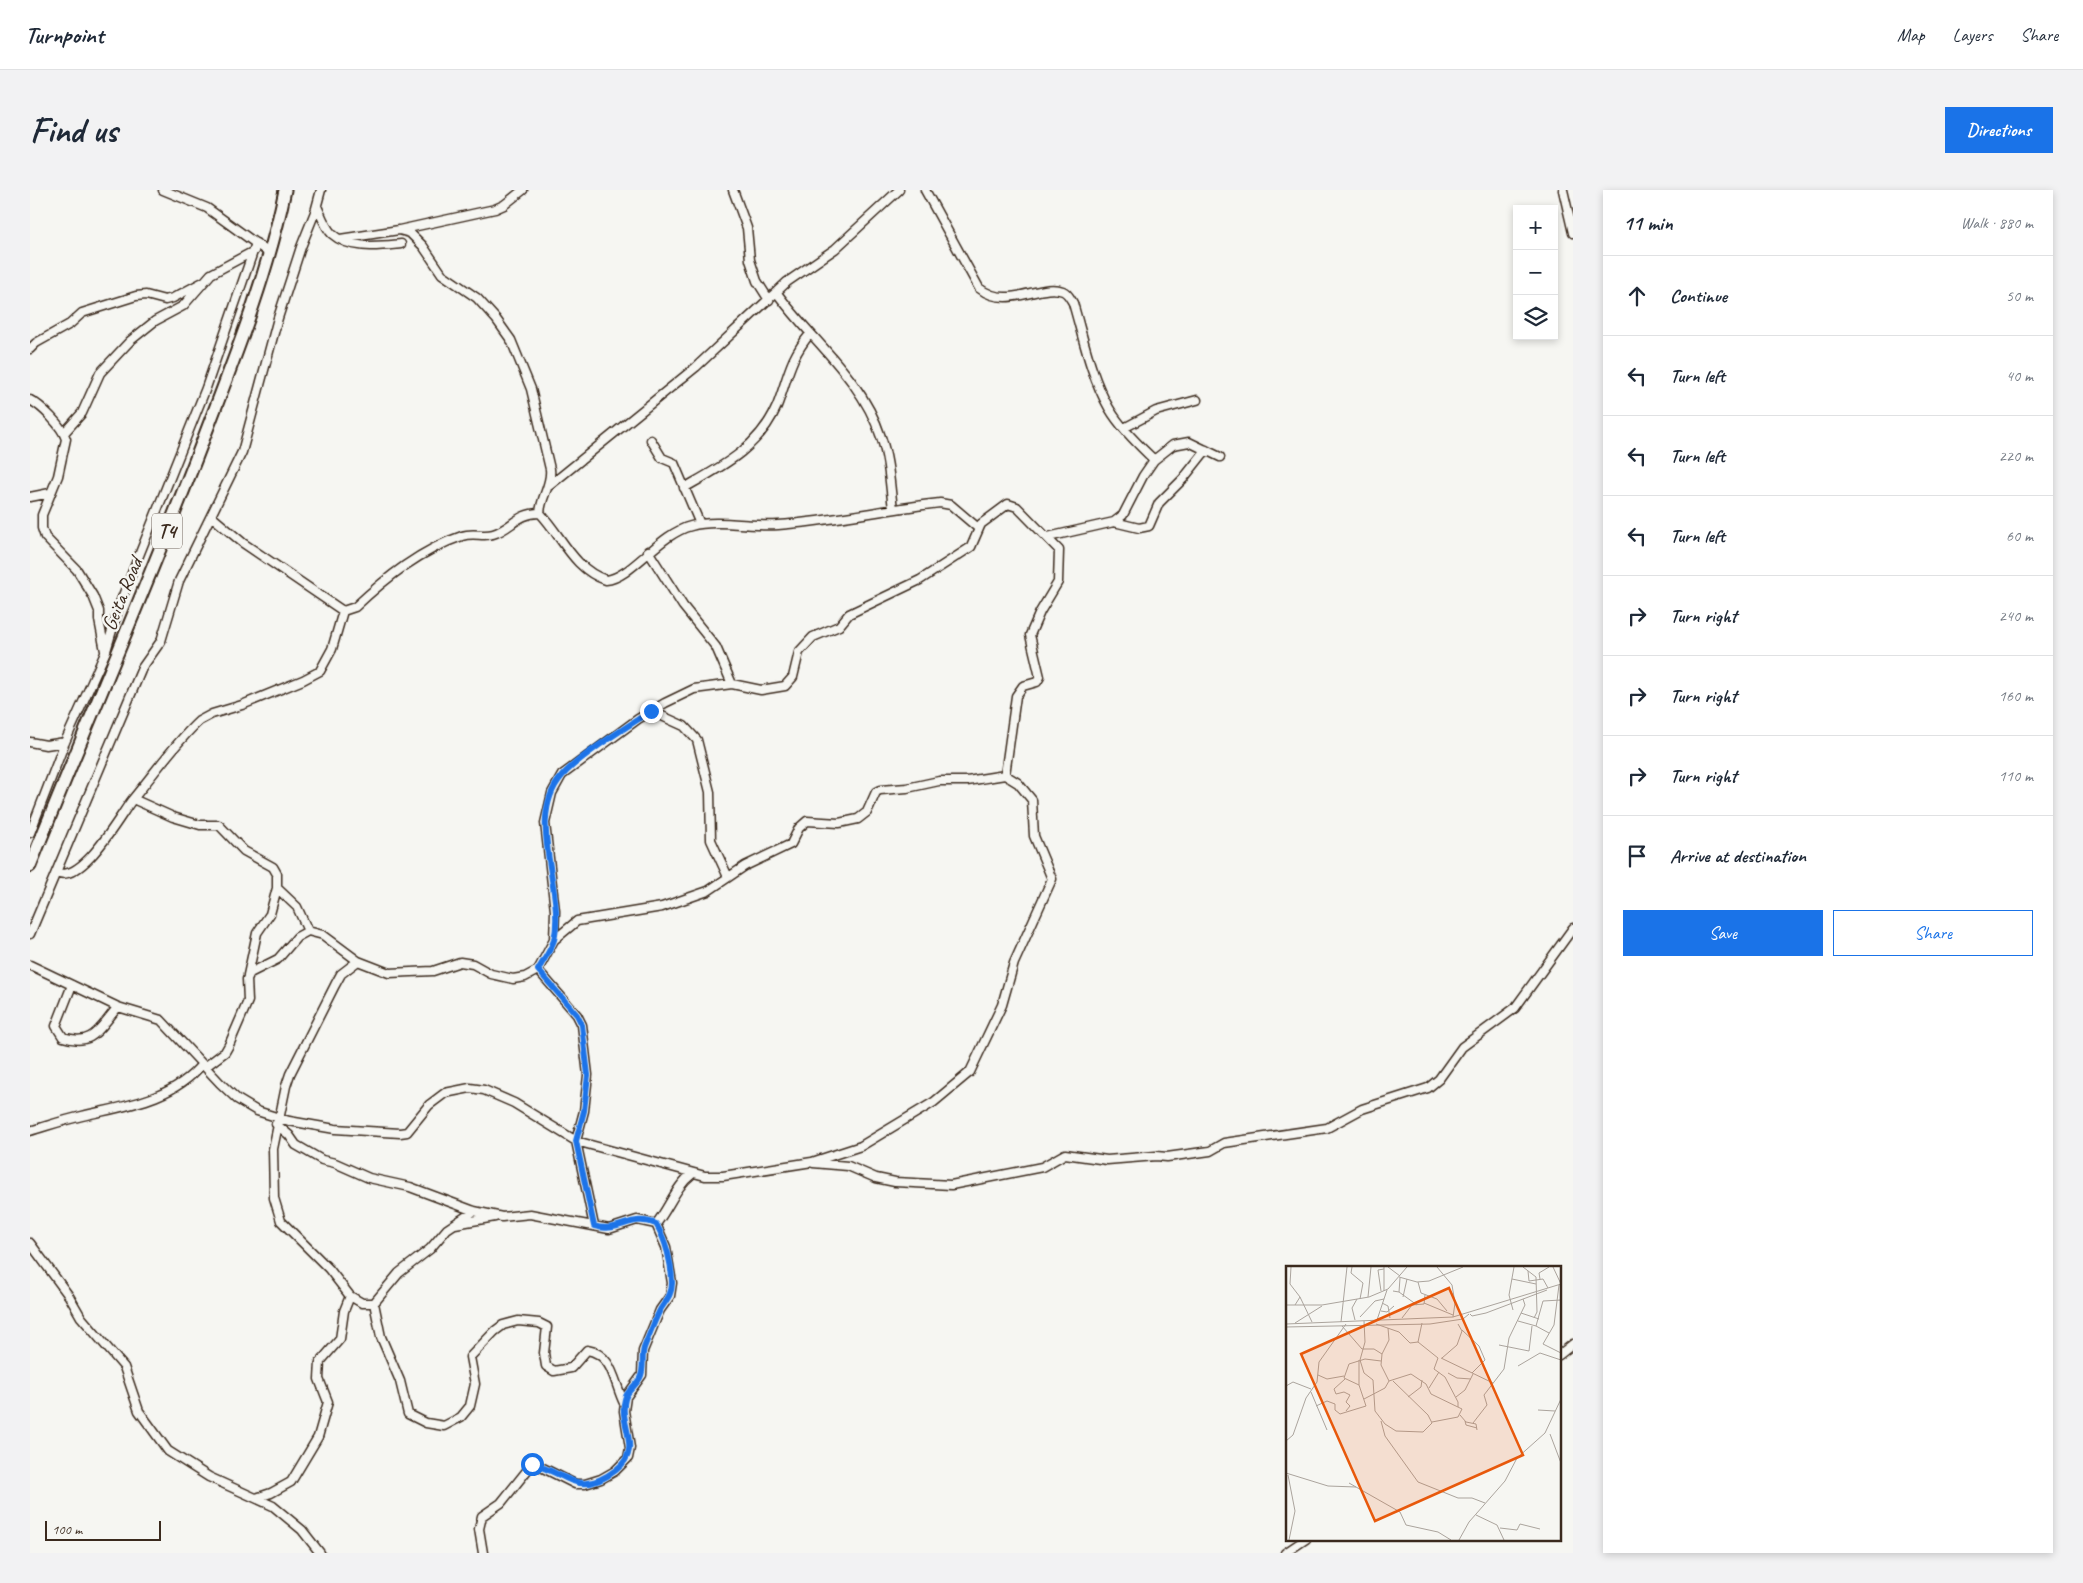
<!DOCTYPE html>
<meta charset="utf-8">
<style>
:root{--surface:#fff;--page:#f2f2f3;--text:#1f2937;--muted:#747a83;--line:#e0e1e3;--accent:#1a73e8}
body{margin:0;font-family:Caveat,sans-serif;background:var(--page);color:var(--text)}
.controls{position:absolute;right:15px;top:15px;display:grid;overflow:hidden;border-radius:0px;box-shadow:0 2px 8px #0003}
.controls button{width:45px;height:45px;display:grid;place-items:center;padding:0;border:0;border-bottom:1px solid var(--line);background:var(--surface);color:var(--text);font:25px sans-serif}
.scale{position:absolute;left:15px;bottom:12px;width:116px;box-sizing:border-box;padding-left:5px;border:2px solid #3b2a1e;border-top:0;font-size:14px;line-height:18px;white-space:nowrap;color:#3b2a1e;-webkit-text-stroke:4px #f6f6f2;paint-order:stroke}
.stop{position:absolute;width:15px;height:15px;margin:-11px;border:4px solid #1a73e8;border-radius:50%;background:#fff}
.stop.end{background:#1a73e8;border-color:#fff;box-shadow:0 1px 5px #0008}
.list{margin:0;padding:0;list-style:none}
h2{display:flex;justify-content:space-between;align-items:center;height:65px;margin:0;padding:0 20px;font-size:21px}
h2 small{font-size:16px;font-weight:400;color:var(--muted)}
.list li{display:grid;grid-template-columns:32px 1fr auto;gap:15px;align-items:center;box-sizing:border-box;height:80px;padding:0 20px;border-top:1px solid var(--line)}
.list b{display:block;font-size:19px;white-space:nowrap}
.list em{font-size:16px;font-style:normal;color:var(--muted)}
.actions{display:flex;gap:10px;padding:15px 20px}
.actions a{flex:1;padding:11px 0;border:1px solid var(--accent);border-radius:0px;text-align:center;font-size:18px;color:var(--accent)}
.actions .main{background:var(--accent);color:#fff}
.icon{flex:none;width:28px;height:28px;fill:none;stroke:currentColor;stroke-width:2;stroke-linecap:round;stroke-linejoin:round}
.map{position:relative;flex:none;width:1543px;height:1363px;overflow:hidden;border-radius:0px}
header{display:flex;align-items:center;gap:30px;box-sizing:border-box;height:70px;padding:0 25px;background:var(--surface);border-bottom:1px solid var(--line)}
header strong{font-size:24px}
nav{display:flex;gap:28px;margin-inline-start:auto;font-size:18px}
.intro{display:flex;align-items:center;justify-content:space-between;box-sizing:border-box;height:120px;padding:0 30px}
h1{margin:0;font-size:35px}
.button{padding:12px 22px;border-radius:0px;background:var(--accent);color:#fff;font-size:18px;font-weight:700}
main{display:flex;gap:30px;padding:0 30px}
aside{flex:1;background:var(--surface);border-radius:0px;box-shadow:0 2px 8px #0003}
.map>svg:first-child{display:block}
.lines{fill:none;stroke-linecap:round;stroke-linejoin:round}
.minor-casing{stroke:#3b2a1e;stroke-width:11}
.highway-casing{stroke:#3b2a1e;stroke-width:15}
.minor{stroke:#f6f6f2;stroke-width:8}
.highway{stroke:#f6f6f2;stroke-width:11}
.route{stroke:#1a73e8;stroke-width:6}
.labels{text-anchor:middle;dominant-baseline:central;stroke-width:5;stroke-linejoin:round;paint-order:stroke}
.shield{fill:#f6f6f2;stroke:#73675e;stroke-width:1}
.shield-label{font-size:20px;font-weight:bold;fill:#3b2a1e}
.street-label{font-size:21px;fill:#3b2a1e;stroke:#f6f6f2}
.inset-road{fill:none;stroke:#aba49d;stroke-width:1}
.view{fill:#e8590c;fill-opacity:0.15;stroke:#e8590c;stroke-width:2.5}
.inset-edge{fill:none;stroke:#3b2a1e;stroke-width:2.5}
</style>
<header>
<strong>Turnpoint</strong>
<nav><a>Map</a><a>Layers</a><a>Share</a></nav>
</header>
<div class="intro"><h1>Find us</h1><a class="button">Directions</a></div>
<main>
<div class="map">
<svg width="1543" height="1363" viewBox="0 0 1543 1363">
<rect width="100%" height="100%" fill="#f6f6f2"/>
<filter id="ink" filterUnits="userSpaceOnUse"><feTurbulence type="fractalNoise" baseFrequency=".02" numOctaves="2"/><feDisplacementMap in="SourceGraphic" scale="10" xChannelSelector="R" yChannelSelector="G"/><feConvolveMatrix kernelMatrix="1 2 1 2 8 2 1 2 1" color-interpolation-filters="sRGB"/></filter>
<g filter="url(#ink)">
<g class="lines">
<g class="minor-casing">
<path id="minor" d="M133 0 177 18 239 63
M703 0 717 38 720 70 727 91 739 110
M895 0 949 98C978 121 1010 92 1033 101 1038 103 1040 108 1043 113 1053 147 1061 187 1079 218 1090 237 1108 254 1124 270
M1533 0 1543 43
M287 16C291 25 295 37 302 44 320 60 349 56 371 54
M369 40 465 19 474 15 493 0
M310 49 369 40 380 43 393 56 412 84 447 108 466 129 481 150 501 199 520 279C522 295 511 306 510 323
M747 103C782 151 832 188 851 247 859 270 860 295 863 319
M0 159 6 153 40 134 52 123 106 106 116 105 135 110 143 108 171 93
M0 210C12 216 32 236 36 249L28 286 12 325V338L15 347 47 380 63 406 69 421V430L75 461
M1094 238 1126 221 1167 210
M34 243 52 223 70 183 100 151 125 131 153 116 181 84 224 61
M621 250 632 268 644 273 670 334
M519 296 666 177 757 92 805 59 869 0
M654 298C691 277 729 258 747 216 758 188 759 169 780 144
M0 307 20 303
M181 326 213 353 313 421 325 417C357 387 391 360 432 346 443 342 453 347 463 344 481 339 487 323 510 323 532 346 543 379 576 390 601 388 629 344 661 336 687 329 721 337 748 335 803 331 856 319 910 313L921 315 948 338
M1084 332 1109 338 1119 336 1129 313 1153 289 1176 260
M1018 347 1084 332 1093 325 1113 286 1124 270 1143 255 1159 252 1190 267
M618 361 653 416 686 457 702 494
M621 521 654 536 667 550 680 602 681 650 698 687
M0 552 16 555 35 552
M103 609 143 627 170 635H189L214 661 243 677 247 684V698L267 717 278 741
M0 643 35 552 76 461 90 413 176 198 226 53
M26 682C52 695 89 627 102 610 123 585 145 553 169 531L182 524 212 515 273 490 290 481 302 459 313 421
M0 744 112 478 131 451 149 391 212 262 248 128 271 57 285 22 291 0
M328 771 311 784 305 795 260 884 256 896 243 959 244 1008 251 1031 299 1079 320 1106 332 1113H344L369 1083 400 1059 417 1039 444 1021
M0 775 88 817 131 830 190 893 207 909 227 921 259 931 305 939 370 943 377 942 399 915 415 903 440 898 454 900 484 913 546 951 675 986H693L782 972 831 956 904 912 940 882 972 815 984 773 1022 689 1004 646 1002 610 988 593 975 585 937 591H909L877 598 850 600 846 602 837 622 828 629 809 633 777 631 769 638 761 654 715 676 678 701 632 717 547 731 524 750
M508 780 547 825 552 835 558 885 554 921 546 951 564 1036
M218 785 227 743 240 724 247 698
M42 795 26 836 33 847C64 857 69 838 88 817
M175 877 195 862 199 855 218 811 217 789 220 783 248 769 267 747 278 741 293 745 328 771 359 783 403 781 430 772 443 774 461 784 483 789 495 787 508 780 524 750 525 721 515 633 522 603 532 585 608 529 635 513 664 499 702 494 731 500 755 496 763 487 769 462 783 447 809 436 819 424 890 390 941 357 951 334 978 314 987 317 1029 360 1028 392 1010 422 1000 445 1010 487 1007 492 993 496 986 506 975 585
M246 934 259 945 266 955 292 970 305 973 339 988 380 997 444 1021 472 1027 500 1024 579 1039 607 1030 626 1034 636 1057 642 1093 640 1106 630 1120 613 1161 612 1185 596 1207 594 1221 600 1258 598 1268 585 1281 571 1289 555 1294H545L503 1273 471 1313 452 1326 449 1339 453 1363
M0 941C17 936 34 930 52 926 94 916 143 910 172 874
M783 973 818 976 846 988 865 992 921 995 1012 977 1035 964 1077 970 1126 966 1137 967 1180 961 1194 953 1297 938 1332 919 1398 898 1409 889 1432 857 1485 818 1543 738
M425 1034 465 1027
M626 1034C639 1018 646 996 662 984
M0 1053 39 1106 51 1127 94 1177 109 1221 138 1261 179 1287 243 1316 272 1340 290 1363
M344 1113 351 1147 370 1191 378 1224 396 1233 414 1236 431 1227 440 1216 445 1194 440 1167 465 1141 473 1135 488 1131 509 1133 517 1137 514 1163 516 1176 524 1181 541 1178 557 1160C583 1164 584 1193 594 1213
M1529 1165 1543 1154
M226 1308 241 1303 261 1292 288 1247 298 1212 289 1189 290 1172 310 1149 314 1121 320 1106
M1255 1363 1276 1349"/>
</g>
<g class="highway-casing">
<path id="highway" d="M0 676C56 536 116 399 170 258 202 174 237 89 255 0"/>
</g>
<use href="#minor" class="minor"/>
<use href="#highway" class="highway"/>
</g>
</g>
<g class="lines" filter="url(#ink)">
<path class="route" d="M502 1274C538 1283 548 1309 586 1280 614 1258 588 1236 595 1209 597 1200 606 1196 610 1188 615 1178 611 1168 614 1158 619 1145 624 1132 630 1120 636 1110 642 1105 642 1093 642 1074 636 1050 626 1034 602 1023 587 1044 564 1036L546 951 554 921 558 885 552 835 547 825 508 780C513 771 521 760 524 750 536 701 494 629 532 586 550 565 597 537 621 521"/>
</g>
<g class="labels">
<rect class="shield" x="122" y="323.5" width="30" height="35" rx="4"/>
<g class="shield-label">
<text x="137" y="341">T4</text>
</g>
<g class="street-label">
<text transform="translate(92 404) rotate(-68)">Geita Road</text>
</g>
</g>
<g transform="translate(1256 1076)">
<rect width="275" height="275" fill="#f6f6f2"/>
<path class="inset-road" d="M5 1 4 18 14 31 9 39M66 1 65 7 77 17 74 33M102 1 114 10M151 1 166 19 169 37 167 51M237 1 250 11 251 46 248 52M267 1 275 18M242 5 243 15 257 13 262 22M113 11 131 16 143 15 177 1M226 13 250 18M254 13 253 7 263 1M132 16 135 27 151 33 161 45M273 19 268 59 257 78 275 87M95 25 92 4 98 3M98 25V1M107 25 113 26 114 12M113 26 131 39M14 31 26 56M82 31 85 1M117 31 121 13M96 37 102 40 104 52M138 37 167 49M0 39H36L83 31 102 23 121 1M227 44 223 29 228 1M95 45 101 46 108 40M235 47 253 53M184 48 186 50 200 47 261 24M74 51 89 35 98 33M116 52 126 39 138 38 139 29M69 54 66 42 71 33M91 54 101 24M78 55 79 76 74 94 78 107 87 114 89 145 99 158 110 165 137 166 146 157 142 149 107 115M232 55 250 60M55 56 61 1M9 57 36 40M136 57 132 76 152 92 148 103 159 111 172 136V141M0 58 167 51 275 18M90 58 113 66 124 77 132 76M56 60 76 83M0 61 144 58 177 53 183 48M176 64 193 80 199 94 186 107M263 67 250 60 257 35 275 34M213 79 243 85 246 60M76 83H88L96 88 95 99 103 115 125 108 140 118 145 128 176 143 172 151 146 156M96 88 103 74 102 62M155 92 207 117M156 92 171 79 176 65 172 58M232 100 254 87 275 94M162 107 171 112 185 113M32 109 41 113 58 110M59 113 48 123 50 128 58 126 64 129 60 136 64 140 60 145M73 119 58 112 63 98 79 93 95 95M0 120 7 116 25 123M143 122 153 106M25 126 41 164M122 131 135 121 136 114M170 131 179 124 187 108M78 133 99 122 103 115M30 140 41 135 49 138V144L54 148 80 140 73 119V94M252 144 269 145M174 149 180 156 190 158 191 164M95 155 99 170 132 216 172 232H186L199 237M179 155 180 159 191 162M187 157 201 139 198 129 218 103 223 72 239 39 237 33M264 168 275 197M0 175 7 169 20 132 31 116 33 96 60 58M0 207 42 220 70 221M2 209 9 245 3 274M63 217 114 246 120 259 152 266 165 274M190 249 211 259 218 274M214 262 231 264 234 258 254 263M173 274 183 256 219 215 231 192 259 167 275 133"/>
<path class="view" d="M163 22 237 189 89 255 15 88Z"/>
<rect width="275" height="275" class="inset-edge"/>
</g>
</svg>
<div class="controls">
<button>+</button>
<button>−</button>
<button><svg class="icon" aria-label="layers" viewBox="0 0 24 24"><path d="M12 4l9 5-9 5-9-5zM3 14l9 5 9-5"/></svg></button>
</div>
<div class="scale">100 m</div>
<div class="stop" style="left:502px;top:1274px"></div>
<div class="stop end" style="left:621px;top:521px"></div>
</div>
<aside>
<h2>11 min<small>Walk · 880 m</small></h2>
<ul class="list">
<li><svg class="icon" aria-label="ahead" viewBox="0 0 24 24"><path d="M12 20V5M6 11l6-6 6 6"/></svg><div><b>Continue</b></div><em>50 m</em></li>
<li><svg class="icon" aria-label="left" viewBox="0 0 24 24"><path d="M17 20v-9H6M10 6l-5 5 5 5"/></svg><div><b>Turn left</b></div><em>40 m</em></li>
<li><svg class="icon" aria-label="left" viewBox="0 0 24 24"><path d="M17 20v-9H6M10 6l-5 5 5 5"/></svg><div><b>Turn left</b></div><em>220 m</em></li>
<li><svg class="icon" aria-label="left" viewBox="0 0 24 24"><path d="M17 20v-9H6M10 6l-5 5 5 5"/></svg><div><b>Turn left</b></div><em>60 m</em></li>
<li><svg class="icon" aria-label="right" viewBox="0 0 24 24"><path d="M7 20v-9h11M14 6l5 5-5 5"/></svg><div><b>Turn right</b></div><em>240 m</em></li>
<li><svg class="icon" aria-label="right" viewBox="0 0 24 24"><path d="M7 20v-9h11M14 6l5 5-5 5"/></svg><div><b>Turn right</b></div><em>160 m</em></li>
<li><svg class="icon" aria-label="right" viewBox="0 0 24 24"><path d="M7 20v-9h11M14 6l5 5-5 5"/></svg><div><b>Turn right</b></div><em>110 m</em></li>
<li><svg class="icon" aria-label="arrive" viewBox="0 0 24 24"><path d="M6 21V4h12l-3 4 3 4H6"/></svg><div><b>Arrive at destination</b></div></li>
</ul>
<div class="actions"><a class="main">Save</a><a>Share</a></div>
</aside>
</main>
